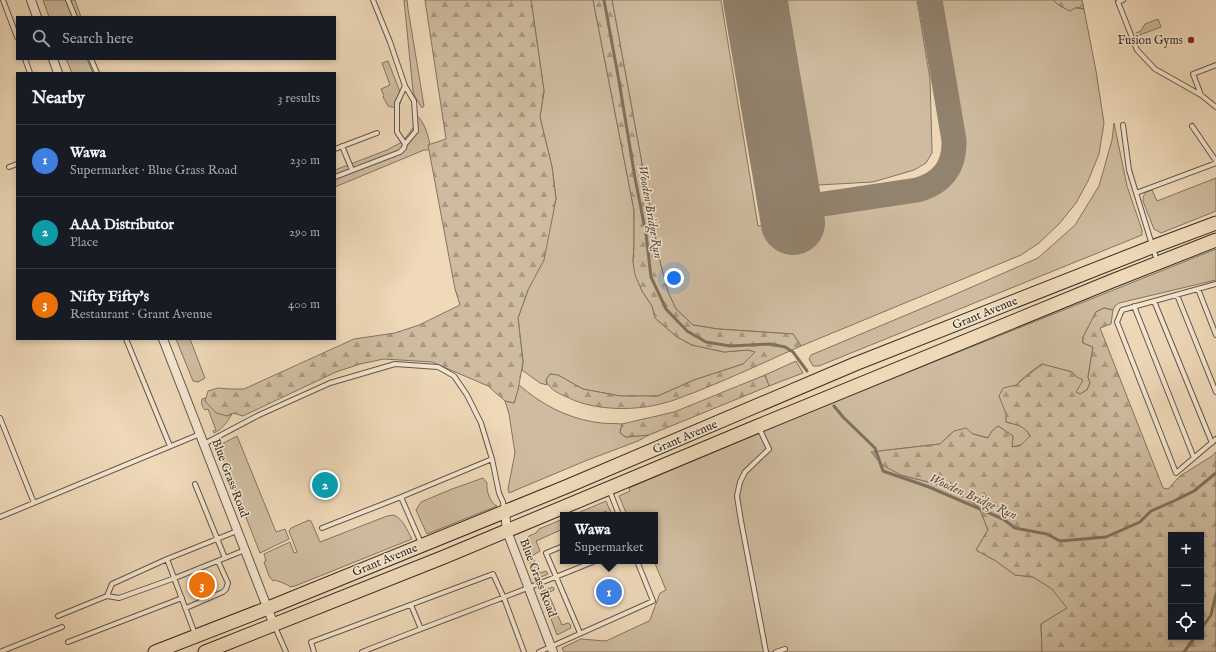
<!DOCTYPE html>
<meta charset="utf-8">
<style>
:root{--surface:#171b24;--page:#242831;--text:#f1f3f6;--muted:#9ea1a6;--line:#363941;--accent:#ea580c}
body{margin:0;font-family:"IM FELL English",serif;background:var(--page);color:var(--text)}
.controls{position:absolute;right:12px;bottom:12px;display:grid;overflow:hidden;border-radius:0px;box-shadow:0 2px 6px #0003}
.controls button{width:36px;height:36px;display:grid;place-items:center;padding:0;border:0;border-bottom:1px solid var(--line);background:var(--surface);color:var(--text);font:20px sans-serif}
.you{position:absolute;left:674px;top:278px;width:14px;height:14px;margin:-10px;border:3px solid #fff;border-radius:50%;background:#1a73e8;box-shadow:0 0 0 6px #1a73e833}
.badge{display:grid;place-items:center;width:26px;height:26px;border-radius:50%;background:var(--accent);color:#fff;font-size:13px;font-weight:700}
.pin{position:absolute;translate:-50% -50%;border:2px solid #fff;box-shadow:0 1px 4px #0006}
.popup{position:absolute;left:560px;top:512px;width:98px;height:52px;box-sizing:border-box;display:grid;place-content:center;border-radius:0px;background:var(--surface);filter:drop-shadow(0 1px 3px #0005);font-size:13px;white-space:nowrap;color:var(--muted)}
.popup b{font-size:15px;color:var(--text)}
.popup::after{content:'';position:absolute;left:50%;top:100%;margin-left:-8px;border:8px solid transparent;border-top-color:var(--surface)}
.list{margin:0;padding:0;list-style:none}
h2{display:flex;justify-content:space-between;align-items:center;height:52px;margin:0;padding:0 16px;font-size:17px}
h2 small{font-size:13px;font-weight:400;color:var(--muted)}
.list li{display:grid;grid-template-columns:26px 1fr auto;gap:12px;align-items:center;box-sizing:border-box;height:72px;padding:0 16px;border-top:1px solid var(--line)}
.list b{display:block;font-size:15px;white-space:nowrap}
.list p{margin:0;font-size:13px;white-space:nowrap;color:var(--muted)}
.list em{font-size:13px;font-style:normal;color:var(--muted)}
.icon{flex:none;width:22px;height:22px;fill:none;stroke:currentColor;stroke-width:2;stroke-linecap:round;stroke-linejoin:round}
.map{position:relative;flex:none;width:1216px;height:652px;overflow:hidden}
.search{position:absolute;background:var(--surface);box-shadow:0 2px 6px #0003;left:16px;top:16px;width:320px;height:44px;display:flex;align-items:center;gap:10px;box-sizing:border-box;padding:0 14px;border-radius:0px;color:var(--muted);font-size:15px}
.panel{position:absolute;background:var(--surface);box-shadow:0 2px 6px #0003;left:16px;top:72px;width:320px;height:268px;border-radius:0px}
.map>svg:first-child{display:block}
.grass{fill:#cfbca0;stroke:#827462}
.forest{fill:url(#forest-firs);stroke:#827462;fill-rule:evenodd}
.lines{fill:none;stroke-linecap:round;stroke-linejoin:round}
.stream{stroke:#7e715e;stroke-width:3}
.taxiway{stroke:#92836e;stroke-width:25}
.runway{stroke:#92836e;stroke-width:64}
.service-casing{stroke:#635848;stroke-width:6}
.minor-casing{stroke:#635848;stroke-width:10}
.primary-casing{stroke:#342d23;stroke-width:15}
.service{stroke:#f5e6d2;stroke-width:4}
.minor{stroke:#f5e6d2;stroke-width:8}
.primary{stroke:#efd9b9;stroke-width:13}
.poi-dot{fill:#8f2418;stroke:#f5e6d2;stroke-width:1.5}
.labels{text-anchor:middle;dominant-baseline:central;stroke-width:3;stroke-linejoin:round;paint-order:stroke}
.poi-label{font-size:12px;fill:#342d23;stroke:#f5e6d2;text-anchor:end}
.street-label{font-size:12px;fill:#342d23;stroke:#f5e6d2}
.water-label{font-size:13px;font-style:italic;fill:#594f41;stroke:#f5e6d2}
</style>
<div class="map">
<svg width="1216" height="652" viewBox="0 0 1216 652">
<defs>
<pattern id="forest-firs" width="22" height="20" patternUnits="userSpaceOnUse"><rect width="22" height="20" fill="#cfbca0"/><path d="M5 1l3.5 6h-7zM16 11l3.5 6h-7z" fill="#a99982"/></pattern>
</defs>
<rect width="100%" height="100%" fill="#efd9b9"/>
<filter id="stains"><feTurbulence type="fractalNoise" baseFrequency=".005" numOctaves="4"/><feColorMatrix values="0 0 0 0 .2 0 0 0 0 .09 0 0 0 0 .02 0 0 0 .5 -.17"/></filter>
<radialGradient id="worn" r=".72"><stop offset=".6" stop-color="#630" stop-opacity="0"/><stop offset="1" stop-color="#630" stop-opacity=".3"/></radialGradient>
<path class="grass" d="M43 0H75L81 17H49Z
M404 0H407L408 9 424 106 422 108 414 95 413 91Z
M531 0H593L634 210V245L633 262 642 291 652 306 655 318 677 337 692 345 724 352 748 350 756 352 743 364 694 380 658 396H620L583 389 558 375 550 374 546 380 547 385 540 383 522 370 523 362 518 318 528 290 556 199 552 167 540 117 544 91Z
M612 0H721L758 226 917 200C922 199 927 197 932 195 949 188 960 171 963 153 964 148 963 142 963 137L939 0H1053L1060 6 1084 9 1096 71 1104 123 1099 154 1088 181 1076 203 1059 224 1039 243 1021 255 801 346 793 334 718 329 693 325 676 309 668 292 660 262Z
M787 0H917L930 79 932 149V153L926 163 914 170 873 182 818 185Z
M1158 19 1161 27 1137 36 1136 33 1141 31 1145 24Z
M66 59H87L93 73H72Z
M388 61 402 97 400 104C395 108 393 108 388 106L383 97 384 96 381 89 390 85 382 63Z
M415 114C425 122 427 133 430 144L429 145 430 150H424L335 187V170L387 150 402 142 410 132 414 126Z
M1114 123 1127 186 1142 230V235L819 366H813L809 359 811 355 949 297 1038 258 1075 225 1099 186 1112 140Z
M1216 178V211L1161 233 1154 229 1143 201C1143 193 1146 192 1152 190L1157 201Z
M1216 249V280L1119 303 1115 306 1113 310 1104 308 1096 312 1083 337V343L1093 347 1088 377 1090 383 1087 390 1080 394 1076 392 1077 377 1072 372 1042 364C1035 369 1021 378 1016 386 1011 393 1006 413 1006 422 1017 425 1025 425 1030 436L1021 445 1012 447 1013 436 998 426 992 431 989 438 973 434 954 431 940 444 880 451 901 475 936 484 962 496 979 507 988 530 976 550 996 561 1015 575 1033 577 1053 589 1068 608 1041 624 1042 652H564L562 648 581 639 606 641 649 621 650 620 660 593 666 590 654 561H655V515H627L619 496 630 491 629 488 826 405Z
M176 339H190L205 378 198 382 193 381Z
M796 361 803 373 769 386 765 375Z
M519 385C541 404 565 417 594 422 603 424 613 423 622 424L620 433 626 437 649 435 638 441 585 461 509 493 508 489 515 453 509 414 505 401 514 403Z
M206 398 205 401 227 416 232 414C227 422 223 429 214 433L213 431 216 430 208 409 205 410C202 407 201 403 202 399Z
M237 436 276 532 285 529 289 539 260 553 219 449V446L220 445Z
M483 478 487 483C486 490 490 503 497 506L427 534 416 510 421 502 452 489Z
M606 501 612 515H608L606 511 597 515H573Z
M394 515C404 520 407 530 412 539L295 586 290 587C288 584 279 582 275 580L273 581 269 576 264 562 266 561 264 554 290 542 294 553 297 552 289 531 291 528 309 520 311 521 320 542 387 516Z
M563 519V529L536 541 540 551 532 556 540 573 546 571 548 574 536 579 525 550 527 540 529 536 536 533 539 529Z
M552 587 554 588V590L548 593 562 625 568 623 570 624 571 628 557 635 541 592Z"/>
<path class="forest" d="M425 0H531L544 91 540 117 552 167 556 199 544 260 528 290 518 318 523 362 518 390 514 403 505 401 488 386 432 362 384 359 360 364 336 372 243 416 233 413 227 416 216 413 205 401 208 391 218 388 229 389H244L354 339 395 333 419 325 460 305 455 289 428 145 446 139Z
M593 0H612L660 262 668 292 676 309 693 325 718 329 793 334 801 346C765 362 729 379 693 393 683 396 674 401 664 403 637 411 595 411 569 398 560 394 549 390 546 380L550 374 558 375 583 389 620 396H658L694 380 743 364 755 352 748 350 724 352 692 345 677 337 655 318 652 306 642 291 635 275 633 262 634 245V210Z
M1053 0H1082L1084 9 1077 7 1070 11 1060 6Z
M1104 308 1113 310 1111 324 1100 328 1163 488 1168 489 1180 476 1212 456 1216 452V652H1042L1041 624 1067 608 1052 589 1033 577 1015 575 996 561 976 550 988 530 979 507 962 496 936 484 901 475 882 465 871 452 940 444 954 431 966 428 973 434 988 438 992 431 998 426 1013 436 1012 447 1021 445 1030 436C1024 425 1017 425 1006 422V414L999 396 1003 388 1016 385 1042 364 1072 372 1077 377 1083 380 1076 392 1080 394 1087 390 1090 383 1088 377 1093 347 1083 343V337L1096 312ZM1171 535H1201V637H1171Z
M765 375 769 386 649 435 626 437 620 433 622 424 674 412Z"/>
<g class="lines">
<path class="stream" d="M604 0 619 81 635 178 646 234 651 277 666 309 687 331 706 342 730 346 770 344 785 347 793 352 807 371
M834 406 843 417 875 448 883 471 929 487 1003 519 1015 528 1047 534 1060 541 1106 537 1140 522 1151 511 1176 500 1194 491 1216 473
M1201 629 1211 615 1216 594
M1184 652 1195 637"/>
<path class="taxiway" d="M790 209 917 190C943 183 955 166 954 140L930 0"/>
<path class="runway" d="M755 0 793 223"/>
<g class="service-casing">
<path id="service" d="M3 0 17 37
M68 0 75 17
M1123 0 1118 2 1137 50 1155 69 1201 95 1216 107
M25 59 30 73
M91 59 97 73
M405 86 397 103V132L405 144
M1201 95 1193 74 1216 65
M1123 125 1129 170 1157 261
M1192 126 1216 161
M342 146 352 170
M335 149 377 133
M9 167 17 164
M335 177 400 152 404 148 405 144 416 131 414 101 405 86 390 42 373 0
M1136 193 1216 163
M1216 284 1122 310 1117 322 1176 473 1216 439
M1198 289 1216 335
M1177 295 1216 392
M1154 301 1212 443
M1134 306 1194 458
M126 339 170 446
M0 418 34 503
M759 428 769 449 745 472 740 482 737 496 741 521 766 652
M204 444 259 415 330 383 395 364 438 367 454 376 467 395 481 423 492 459 499 493 503 502 504 510
M195 484 225 558
M609 489 619 515
M401 497 421 543
M0 517 200 434
M322 528 401 497 492 459
M563 546 546 553 580 633
M167 559 195 634
M107 596 119 598 175 578 245 550
M411 605 421 629
M186 608 223 592 226 589 228 583 218 561
M58 616 107 596 112 584 167 559 237 531
M275 627 286 652
M68 642 182 598
M0 652 62 627
M314 652 311 642 493 574 504 598 524 652
M362 652C440 621 518 593 595 561
M539 652 653 601 637 561
M776 652 785 649"/>
</g>
<g class="minor-casing">
<path id="minor" d="M31 0 37 17
M53 59 58 73
M163 339 274 625
M505 512 507 531 553 652"/>
</g>
<g class="primary-casing">
<path id="primary" d="M155 652 268 608 568 486 855 364 1152 247 1216 223
M205 652 444 557 758 426 1112 281 1216 240"/>
</g>
<use href="#service" class="service"/>
<use href="#minor" class="minor"/>
<use href="#primary" class="primary"/>
</g>
<circle class="poi-dot" cx="1191" cy="40" r="4"/>
<g class="labels">
<g class="poi-label">
<text x="1183" y="40">Fusion Gyms</text>
</g>
<g class="street-label">
<text transform="translate(985 313) rotate(-22)">Grant Avenue</text>
<text transform="translate(685 437) rotate(-23)">Grant Avenue</text>
<text transform="translate(230 478) rotate(69)">Blue Grass Road</text>
<text transform="translate(385 560) rotate(-22)">Grant Avenue</text>
<text transform="translate(538 578) rotate(69)">Blue Grass Road</text>
</g>
<g class="water-label">
<text transform="translate(650 212) rotate(80)">Wooden Bridge Run</text>
<text transform="translate(973 497) rotate(24)">Wooden Bridge Run</text>
</g>
</g>
<rect width="100%" height="100%" filter="url(#stains)"/>
<rect width="100%" height="100%" fill="url(#worn)"/>
</svg>
<div class="controls">
<button>+</button>
<button>−</button>
<button><svg class="icon" aria-label="locate" viewBox="0 0 24 24"><circle cx="12" cy="12" r="6"/><path d="M12 2v4M12 18v4M2 12h4M18 12h4"/></svg></button>
</div>
<div class="you"></div>
<div class="pin badge" style="left:609px;top:592px;background:#3f7fe0">1</div>
<div class="popup"><b>Wawa</b>Supermarket</div>
<div class="pin badge" style="left:325px;top:485px;background:#0f9aa8">2</div>
<div class="pin badge" style="left:202px;top:585px;background:#e8710a">3</div>
<div class="search"><svg class="icon" aria-label="search" viewBox="0 0 24 24"><circle cx="10" cy="10" r="6"/><path d="M15 15l6 6"/></svg>Search here</div>
<section class="panel">
<h2>Nearby<small>3 results</small></h2>
<ul class="list">
<li><span class="badge" style="background:#3f7fe0">1</span><div><b>Wawa</b><p>Supermarket · Blue Grass Road</p></div><em>230 m</em></li>
<li><span class="badge" style="background:#0f9aa8">2</span><div><b>AAA Distributor</b><p>Place</p></div><em>290 m</em></li>
<li><span class="badge" style="background:#e8710a">3</span><div><b>Nifty Fifty's</b><p>Restaurant · Grant Avenue</p></div><em>400 m</em></li>
</ul>
</section>
</div>
